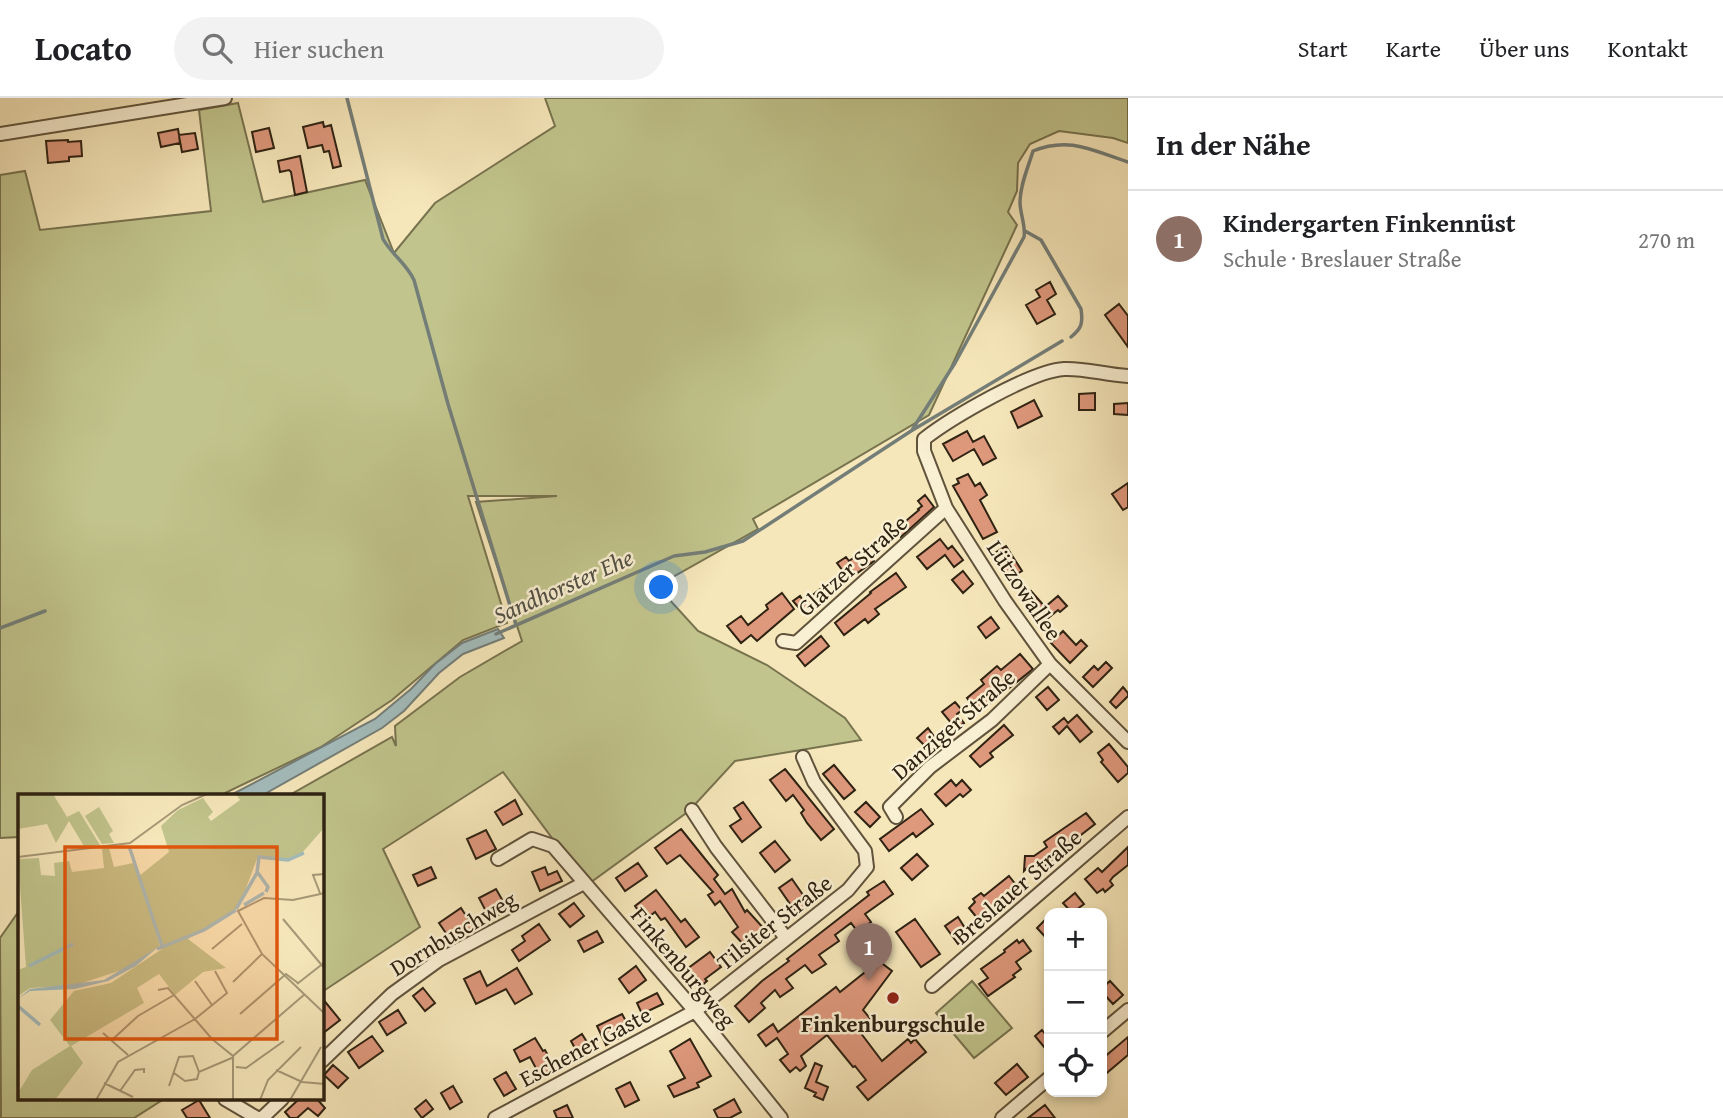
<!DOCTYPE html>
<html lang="de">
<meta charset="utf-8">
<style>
:root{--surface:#fff;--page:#f2f2f2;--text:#202124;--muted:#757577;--line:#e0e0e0;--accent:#0b8043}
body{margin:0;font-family:"Gentium Book Plus",serif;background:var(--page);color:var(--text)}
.controls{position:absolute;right:21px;bottom:21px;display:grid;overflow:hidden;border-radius:14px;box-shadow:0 4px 10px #0003}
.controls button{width:63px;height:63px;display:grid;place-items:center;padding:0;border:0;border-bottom:2px solid var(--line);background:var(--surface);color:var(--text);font:35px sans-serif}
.you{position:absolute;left:662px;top:490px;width:24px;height:24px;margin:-18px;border:5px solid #fff;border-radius:50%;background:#1a73e8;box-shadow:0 0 0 10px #1a73e833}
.badge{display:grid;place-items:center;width:46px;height:46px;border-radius:50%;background:var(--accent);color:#fff;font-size:23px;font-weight:700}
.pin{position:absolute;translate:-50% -58px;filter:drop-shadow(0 2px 4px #0008)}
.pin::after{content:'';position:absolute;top:37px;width:24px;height:21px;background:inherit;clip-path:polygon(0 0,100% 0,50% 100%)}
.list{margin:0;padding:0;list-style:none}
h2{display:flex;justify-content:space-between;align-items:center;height:91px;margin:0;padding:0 28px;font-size:30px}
h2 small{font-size:23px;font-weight:400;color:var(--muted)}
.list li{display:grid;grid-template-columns:46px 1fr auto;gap:21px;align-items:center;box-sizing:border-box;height:98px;padding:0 28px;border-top:2px solid var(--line)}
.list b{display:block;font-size:26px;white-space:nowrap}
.list p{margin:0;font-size:23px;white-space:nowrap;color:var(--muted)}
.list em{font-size:23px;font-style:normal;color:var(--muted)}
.icon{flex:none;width:38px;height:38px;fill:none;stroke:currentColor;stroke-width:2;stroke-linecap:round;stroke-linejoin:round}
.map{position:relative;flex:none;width:1128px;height:1020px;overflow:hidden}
header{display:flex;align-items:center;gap:42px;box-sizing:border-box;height:98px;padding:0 35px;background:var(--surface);border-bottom:2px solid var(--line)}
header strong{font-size:33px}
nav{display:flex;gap:38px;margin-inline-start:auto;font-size:24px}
.search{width:490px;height:63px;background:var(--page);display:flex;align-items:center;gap:18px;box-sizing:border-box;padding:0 24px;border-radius:38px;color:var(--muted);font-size:26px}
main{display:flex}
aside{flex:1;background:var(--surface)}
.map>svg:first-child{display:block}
.green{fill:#c1c48c;stroke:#78734f;stroke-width:2}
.water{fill:#a3bcbc;stroke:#747e78;stroke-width:2}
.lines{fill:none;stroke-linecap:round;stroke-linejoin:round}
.stream{stroke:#747e78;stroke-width:3.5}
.building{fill:#de987c;stroke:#2e2212;stroke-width:2}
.minor-casing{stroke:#60533c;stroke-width:16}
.minor{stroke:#f9efd2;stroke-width:12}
.poi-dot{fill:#8f2418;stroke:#f9efd2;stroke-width:2.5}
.labels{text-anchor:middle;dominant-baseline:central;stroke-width:5;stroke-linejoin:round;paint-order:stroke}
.street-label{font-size:23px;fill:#2e2212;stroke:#f9efd2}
.poi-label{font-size:23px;font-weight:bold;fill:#2e2212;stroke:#f9efd2}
.water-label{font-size:24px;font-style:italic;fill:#515045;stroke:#f9efd2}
.inset-river{fill:none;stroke:#a3bcbc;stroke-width:3.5}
.inset-road{fill:none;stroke:#a69877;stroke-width:2}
.view{fill:#df560c;fill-opacity:0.15;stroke:#df560c;stroke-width:3.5}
.inset-edge{fill:none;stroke:#2e2212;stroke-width:3.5}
</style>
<header>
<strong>Locato</strong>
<div class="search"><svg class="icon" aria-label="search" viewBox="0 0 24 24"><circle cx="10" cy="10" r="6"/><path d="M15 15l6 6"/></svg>Hier suchen</div>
<nav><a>Start</a><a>Karte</a><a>Über uns</a><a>Kontakt</a></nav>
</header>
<main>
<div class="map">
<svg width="1128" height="1020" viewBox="0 0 1128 1020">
<rect width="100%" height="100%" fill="#f6e7ba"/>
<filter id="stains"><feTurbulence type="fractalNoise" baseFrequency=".00286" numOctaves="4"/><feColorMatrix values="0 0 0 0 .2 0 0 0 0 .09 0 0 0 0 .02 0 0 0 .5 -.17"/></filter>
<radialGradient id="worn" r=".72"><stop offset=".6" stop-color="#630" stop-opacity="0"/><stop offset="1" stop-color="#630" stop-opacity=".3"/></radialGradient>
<path class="green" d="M545 0H1128V45L1113 40 1059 33 1030 46 1018 65 1017 93 1008 114 1017 127 929 317 753 421 758 431 657 488 698 533 767 567 845 620 861 642 735 663 689 713 587 787 503 674 383 751 420 829 322 894V698H288L392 639 396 648 395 628 460 579 522 543 476 404 557 398H468L507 525 463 542 392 602 321 649 219 698H19V739L0 740V77L25 73 40 132 211 113 199 12 238 5 263 104 365 82 394 155 435 105 555 28Z
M19 813V1001H164L134 1020H1L0 840Z
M972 883 1012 930 974 960 936 915Z"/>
<path class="water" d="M498 531 504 540 463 556 439 575 404 613 382 630 261 698H229L375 621 411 591 435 566 462 545Z"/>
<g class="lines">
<path class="stream" d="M347 0 383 141C392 157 406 165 414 182L448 306 516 527
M1025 133 1041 142 1081 211C1083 225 1082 230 1071 239
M912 332 955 265 1024 139C1026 128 1020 116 1020 104 1020 87 1028 70 1033 53 1070 38 1093 53 1128 64
M0 530 45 513
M496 536 674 458 705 454 743 443 911 333 1062 243"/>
</g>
<path class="building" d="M323 24 324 29 331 27 341 68 333 70 329 53 324 54 322 47 308 50 303 29Z
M269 30 274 50 256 54 252 34Z
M178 31 179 37 195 35 198 51 182 54 179 38 180 45 161 49 158 35Z
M68 42V44L81 43 82 58 69 59V63L48 65 46 43Z
M300 58 307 94 295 97 291 74 289 72 280 74 278 63Z
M1050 184 1056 196 1047 202 1055 216 1037 226 1026 207 1040 199 1036 192Z
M1119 206 1128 218V249L1105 217Z
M1095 295V312H1079V296Z
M1034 302 1042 318 1018 330 1011 314Z
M1128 305V317L1114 316V306Z
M967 333 973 344 984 338 996 360 983 367 974 351 953 363 943 346Z
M968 376 975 388 980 385 987 397 980 402 997 434 983 441 953 388 959 385 957 381Z
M1128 385V409L1123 412 1112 396Z
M925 397 934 409 901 439 895 432 919 412 918 411 922 408 918 403Z
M940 441 948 451 952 448 963 462 954 469 945 457 927 471 917 459Z
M1006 448 1022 473 1009 481 993 456Z
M865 452 874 463 849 481 837 465 846 459 849 463Z
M963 473 973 486 963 495 952 482Z
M896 475 906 489 875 511 879 516 868 525 865 521 844 537 835 525 871 495 870 494Z
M824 488 831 496 805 517 793 503 800 498 804 504Z
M1031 493 1045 509 1058 498 1067 508 1060 514 1058 512 1042 525 1022 501Z
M782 495 794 511 757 543 751 537 741 545 727 528 741 518 748 527 768 511 766 507Z
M991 519 999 530 986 540 978 529Z
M1063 533 1076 547 1081 542 1087 548 1070 565 1051 545Z
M821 538 829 548 805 568 797 558Z
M1020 556 1033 571 978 615 967 600 984 586 981 582 997 568 1001 572Z
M1106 564 1112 570 1093 589 1083 579 1094 568 1098 572Z
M1048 589 1059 602 1047 612 1036 599Z
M1123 589 1128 595V598L1116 610 1110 604Z
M955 604 962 612 957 616 964 625 956 631 942 614Z
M1077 617 1092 634 1080 644 1067 628 1059 636 1053 629 1064 620 1068 625Z
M1004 627 1013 637 990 655 993 659 980 669 970 658Z
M928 630 941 648 932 655 917 640Z
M1109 646 1128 669V675L1118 684 1101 664 1103 662 1098 655Z
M834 667 855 692 844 701 823 676Z
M785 671 834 731 821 742 807 725 801 715 804 712 793 697 786 703 770 682Z
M951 682 956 688 962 682 971 692 963 699 960 696 946 708 935 696Z
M515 702 522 716 503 727 495 714Z
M743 704 761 729 742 744 730 728 741 721 734 710Z
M866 704 880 719 870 729 855 714Z
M921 711 933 726 916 739 913 735 889 753 880 741Z
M1086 715 1095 726 1068 747 1069 749 1046 766V772L1036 780 1028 769 1024 773 1025 758H1034L1047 749 1044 744Z
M681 731 718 777 714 781 725 796 732 791 745 814 747 812 767 834 755 844 752 840 744 847 732 834 738 829 720 803 715 807 708 797 713 794 680 757 667 766 655 750Z
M486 732 496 751 476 761 467 741Z
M775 743 790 762 775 774 760 755Z
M1128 749V767L1113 779 1110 783 1113 787 1105 794 1103 791 1097 795 1085 781 1098 770 1102 774Z
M917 756 928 768 912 782 901 770Z
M638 765 647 778 625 793 616 780Z
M431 769 436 780 418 788 413 777Z
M545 769 548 777 557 773 562 783 540 793 532 774Z
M1009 778 1020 792 982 826 969 810 975 804 973 801 981 795 984 798Z
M792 781 810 807 797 816 779 790Z
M884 783 893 796 865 816 871 824 858 834 851 825 835 837 839 843 819 857 826 866 812 875 805 867 786 881 793 890 780 899 775 892 761 905 765 910 749 924 735 908 762 883 789 863 787 861 869 797 867 794Z
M496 791 508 812 490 821 479 800Z
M656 792 681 824 685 821 699 839 686 849 665 820 661 822 655 814 645 822 635 808Z
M1075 795 1084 806 1072 815 1063 805Z
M574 805 584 818 570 829 559 816Z
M461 810 474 830 452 844 439 825Z
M1049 818V843L1037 830Z
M958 819 970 838 958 846 945 828Z
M915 821 940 856 921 869 896 834Z
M539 826 550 842 519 863 512 852 525 843 522 838Z
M597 833 603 844 584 854 578 843Z
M1017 842 1019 845 1023 842 1031 853 1016 864 1021 871 1013 877 1015 879 988 898 979 886 988 880 981 871 1005 854 1004 852Z
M710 854 721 869 705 881 707 883 700 889 687 871Z
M879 863 892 873 863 912 873 924 860 934 882 963 908 941 911 945 915 941 926 954 868 1002 857 989 866 982 855 968 853 969 827 937 801 958 806 968 800 973 796 969 790 974 780 962 788 956 777 940 766 948 758 937 773 926 778 934 836 889 840 894Z
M636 868 646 882 629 895 619 881Z
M517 870 532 896 515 906 506 891 476 906 464 881 480 873 487 888Z
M1110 883 1123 897 1113 906 1102 894V890Z
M423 890 435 905 425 913 413 898Z
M657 895 663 906 642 916 637 905Z
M322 900 340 922 322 936Z
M398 912 406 925 387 937 379 924Z
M622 916 627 925 622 928 626 936 606 947 597 928Z
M1042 932 1049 941V955L1035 938Z
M582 936 593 954 581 961 571 943Z
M372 938 383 953 359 970 348 954Z
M1128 939V957L1102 979V961Z
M535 940 543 953 545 952 555 970 540 978 530 959 520 964 514 952Z
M690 941 711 978 697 985 699 989 674 999 668 988 685 980 670 953Z
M815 965 822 968 816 984 828 989 823 1002 814 998 816 995 805 990Z
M1017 966 1028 979 1006 997 995 985Z
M333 967 348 980 338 990 324 977Z
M506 974 516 991 504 998 494 981Z
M630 984 639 1002 625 1009 616 991Z
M453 988 462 1004 450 1011 441 995Z
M296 1001H317L325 1010 318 1018 308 1010 297 1020H290L285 1014 298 1002Z
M734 1001 741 1014 730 1020H718L714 1012Z
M199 1002 210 1020H187L182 1012Z
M426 1002 433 1011 422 1020 415 1011Z
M567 1007 573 1020H557L554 1013Z
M1045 1007 1055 1020H1028Z"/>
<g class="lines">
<g class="minor-casing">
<path id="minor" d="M0 36 225 0
M1128 278C1106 277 1085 270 1064 271 1031 273 951 320 924 341V353L946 410 1005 503 1050 566 1128 644
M783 543 796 545 946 410
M692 712 716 749 786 840
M896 719 890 709 930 669 992 622 1050 566
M498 761 532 741 553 748 695 913 781 1020
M932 888 1128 719
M1102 934 1128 912
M322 963 392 896 439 862 584 785
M225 1001 257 1020
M262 1020 282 1001
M495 1020 695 913 848 792 867 769 865 753 814 684 803 659
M1002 1020 1049 980"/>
</g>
<use href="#minor" class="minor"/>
</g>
<circle class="poi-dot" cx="893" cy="900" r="7"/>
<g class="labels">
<g class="street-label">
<text transform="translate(852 467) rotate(-42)">Glatzer Straße</text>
<text transform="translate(1025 492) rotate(56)">Lützowallee</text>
<text transform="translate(953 626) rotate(-41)">Danziger Straße</text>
<text transform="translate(1017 788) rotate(-41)">Breslauer Straße</text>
<text transform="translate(774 824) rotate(-38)">Tilsiter Straße</text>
<text transform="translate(453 835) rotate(-31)">Dornbuschweg</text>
<text transform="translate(684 869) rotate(50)">Finkenburgweg</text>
<text transform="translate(585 948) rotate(-28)">Eschener Gaste</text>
</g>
<g class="poi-label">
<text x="893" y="925">Finkenburgschule</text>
</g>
<g class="water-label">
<text transform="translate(563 488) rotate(-24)">Sandhorster Ehe</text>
</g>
</g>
<g transform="translate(18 696)">
<rect width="306" height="306" fill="#f6e7ba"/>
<path d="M0 0H35L49 23 61 17 82 51 67 54 51 27 38 49 29 30 0 35ZM218 0H306V34L283 60 272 65 240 62 221 113 170 145 208 174 185 178 157 201 141 180 119 194 126 209 53 252 65 269 37 306H1L0 299 14 276 52 252 32 226 56 197 93 189 144 155 135 128 142 152 107 175 58 191 12 194 0 202V176L8 173 0 65 21 64 23 81 37 82 36 69 51 67 54 78 86 74 84 55 91 54 96 73 115 69 121 82 151 58 143 32 160 16 185 4 195 18 190 23 193 27 222 6ZM81 13 95 37 91 40 96 49 84 50 67 22Z" fill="#c1c48c"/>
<path d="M140 153 118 172 90 187 57 195 12 197 0 205 12 195 86 186Z" fill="#a3bcbc"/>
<path class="inset-river" d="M111 52 144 152M240 79 250 93 248 98M226 111 246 99M218 115 239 79 241 63 270 66 286 59M139 155 186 136 218 116M11 172 55 150M0 212 22 231"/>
<path class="inset-road" d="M0 63 112 49 164 11 189 0M302 99 295 81 307 80M307 99 275 106 246 104 220 117 244 160 307 220M265 125 307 175M194 155 224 130M177 187 194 211M215 188 244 160M279 190 307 168M140 196 150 194 194 245 215 262V306M222 220 268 180 280 189M85 239 110 261M95 245 120 222 156 201M215 262 287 200M218 273 228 274 266 247M258 276 284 288 307 290M156 279 167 287 179 285 181 278M86 289 115 303M151 292 161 263 175 262 181 278 216 263M102 297 117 276 126 275V279M78 306 100 268 177 225 209 199 197 177M242 306 250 286 283 253M272 306 303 253"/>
<path class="view" d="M47 53H259V245H47Z"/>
<rect width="306" height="306" class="inset-edge"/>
</g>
<rect width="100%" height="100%" filter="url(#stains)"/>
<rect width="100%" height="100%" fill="url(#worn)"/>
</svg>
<div class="controls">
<button>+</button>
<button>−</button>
<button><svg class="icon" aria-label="locate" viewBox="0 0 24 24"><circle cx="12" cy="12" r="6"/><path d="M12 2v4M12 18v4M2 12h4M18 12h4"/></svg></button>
</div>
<div class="you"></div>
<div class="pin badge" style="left:869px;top:883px;background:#8d6e63">1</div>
</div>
<aside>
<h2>In der Nähe<small></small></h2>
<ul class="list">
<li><span class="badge" style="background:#8d6e63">1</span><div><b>Kindergarten Finkennüst</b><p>Schule · Breslauer Straße</p></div><em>270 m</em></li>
</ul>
</aside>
</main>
